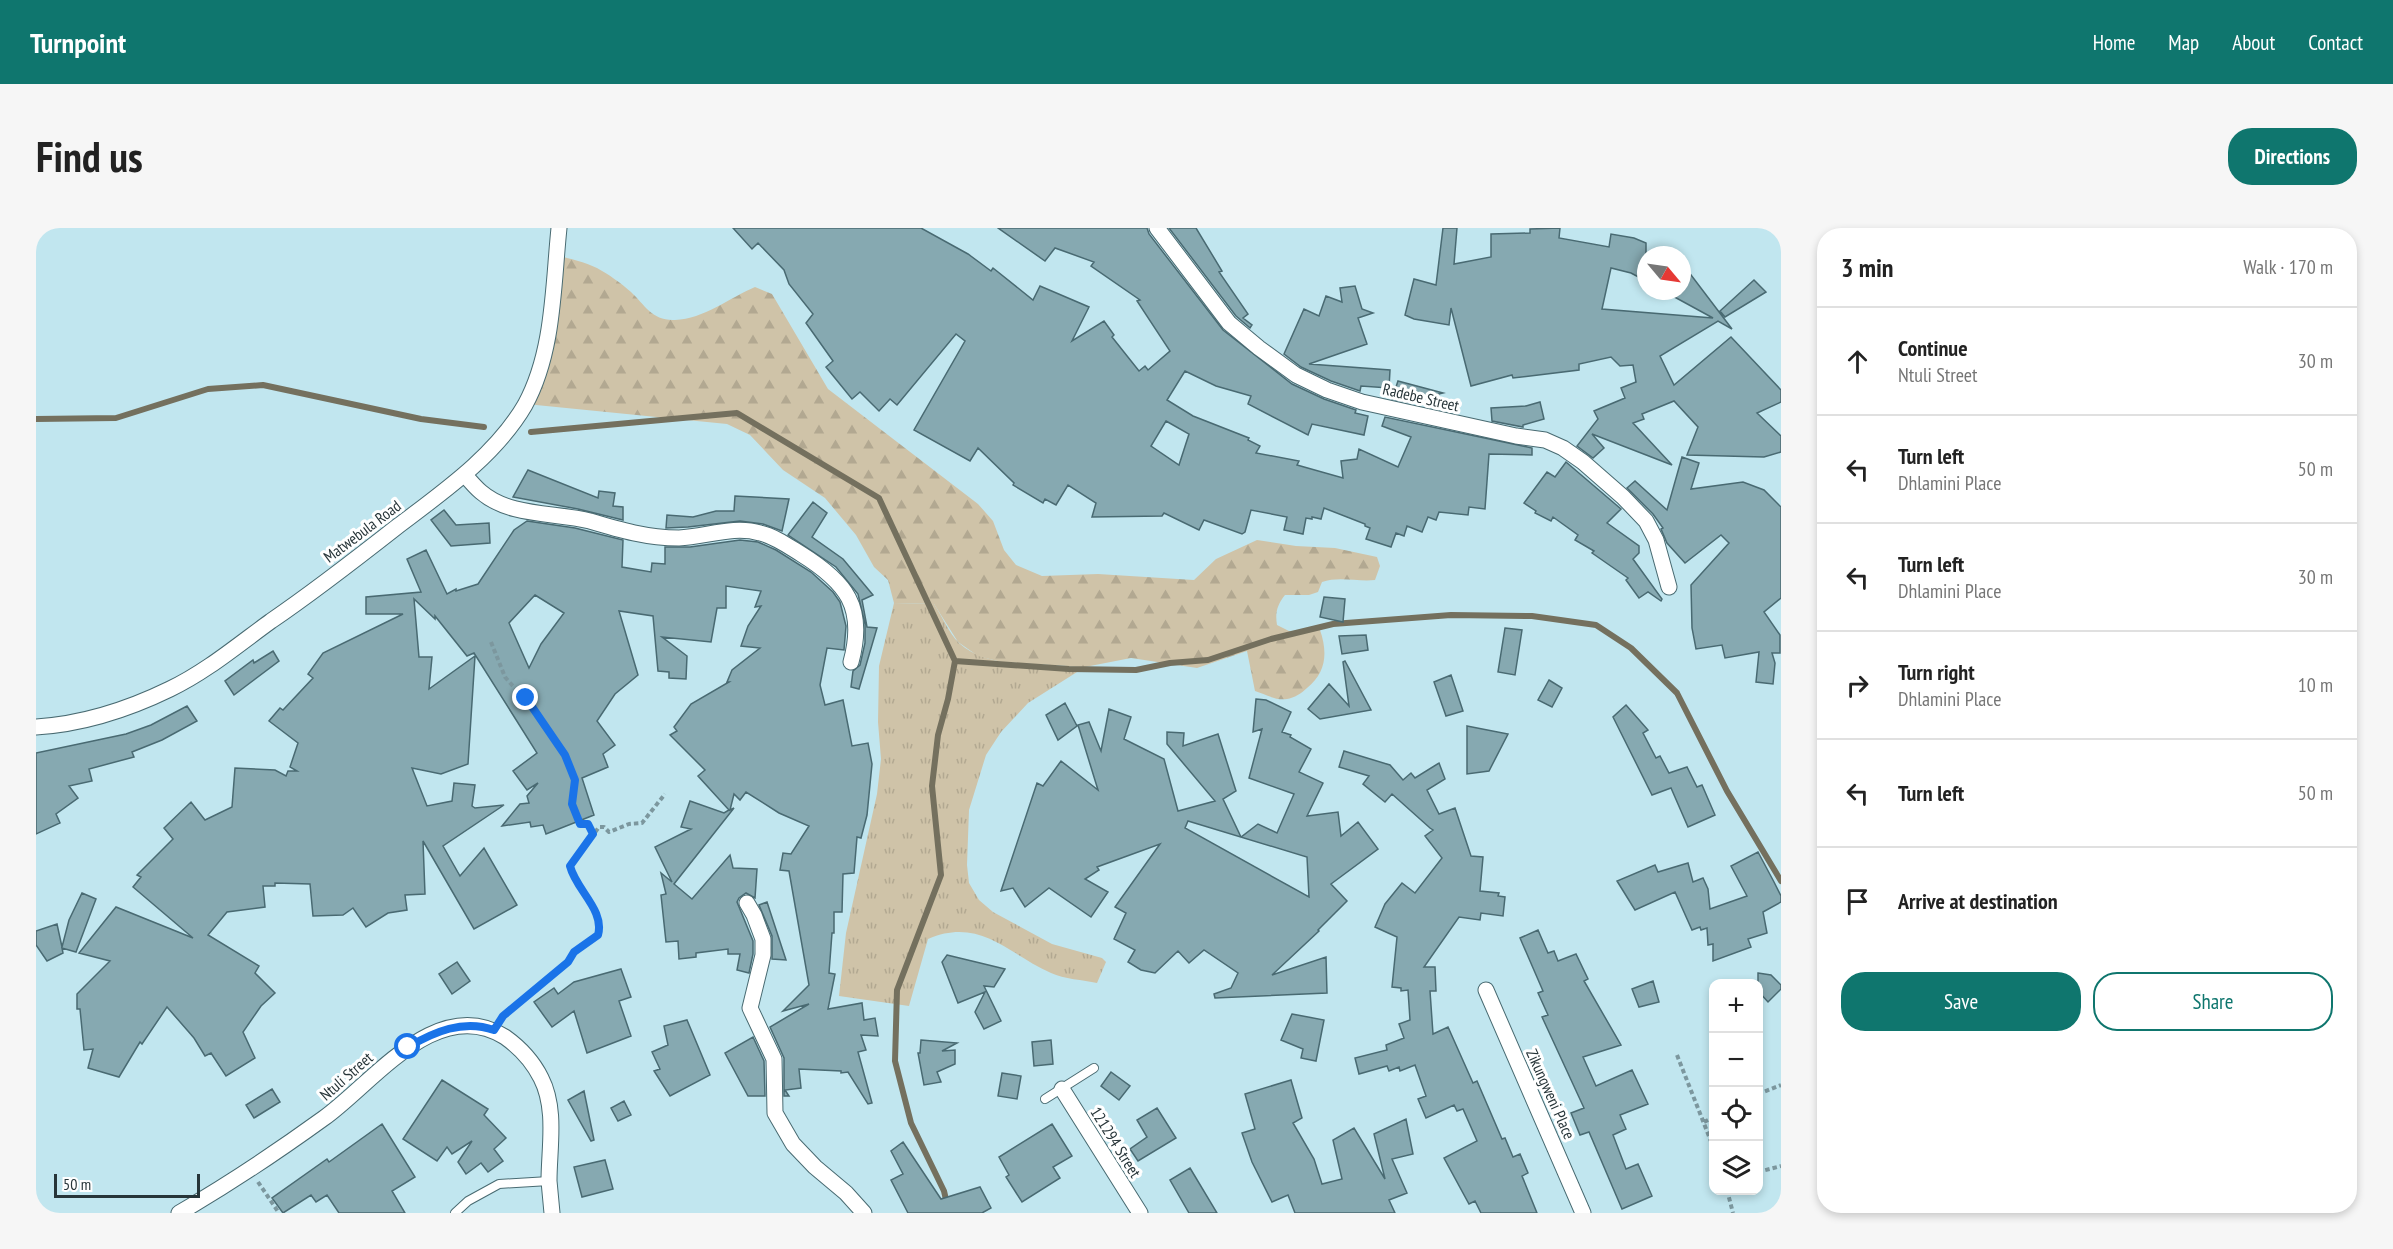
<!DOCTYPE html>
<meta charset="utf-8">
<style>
:root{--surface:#fff;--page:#f6f6f6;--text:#222;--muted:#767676;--line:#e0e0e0;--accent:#0f766e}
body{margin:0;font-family:"PT Sans Narrow",sans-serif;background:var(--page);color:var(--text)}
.controls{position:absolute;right:18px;bottom:18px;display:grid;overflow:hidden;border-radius:12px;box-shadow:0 3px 9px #0003}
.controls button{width:54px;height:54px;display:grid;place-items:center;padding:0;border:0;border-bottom:2px solid var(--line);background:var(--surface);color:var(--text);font:30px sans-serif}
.compass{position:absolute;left:1601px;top:18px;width:54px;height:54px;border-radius:50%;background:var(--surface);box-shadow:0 3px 9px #0003;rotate:119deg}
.scale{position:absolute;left:18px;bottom:15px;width:146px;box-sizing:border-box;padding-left:6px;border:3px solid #273539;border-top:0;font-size:16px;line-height:21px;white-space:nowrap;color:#273539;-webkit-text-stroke:4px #fff;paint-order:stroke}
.stop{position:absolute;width:18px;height:18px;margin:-14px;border:4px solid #1a73e8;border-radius:50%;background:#fff}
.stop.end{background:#1a73e8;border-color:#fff;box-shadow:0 2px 6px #0008}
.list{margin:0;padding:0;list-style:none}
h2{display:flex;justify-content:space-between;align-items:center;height:78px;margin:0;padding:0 24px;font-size:26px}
h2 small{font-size:20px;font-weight:400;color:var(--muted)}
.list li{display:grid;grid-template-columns:39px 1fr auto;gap:18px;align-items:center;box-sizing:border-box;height:108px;padding:0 24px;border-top:2px solid var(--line)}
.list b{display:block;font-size:22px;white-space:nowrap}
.list p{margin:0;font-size:20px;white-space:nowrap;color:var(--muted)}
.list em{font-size:20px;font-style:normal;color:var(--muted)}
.actions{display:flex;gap:12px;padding:18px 24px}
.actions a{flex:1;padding:14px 0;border:2px solid var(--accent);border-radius:24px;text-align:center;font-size:21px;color:var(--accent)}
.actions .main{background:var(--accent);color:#fff}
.icon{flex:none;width:33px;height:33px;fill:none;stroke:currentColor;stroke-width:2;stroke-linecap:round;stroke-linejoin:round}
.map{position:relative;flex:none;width:1745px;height:985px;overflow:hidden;border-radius:24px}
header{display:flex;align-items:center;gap:36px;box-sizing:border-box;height:84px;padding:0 30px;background:var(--accent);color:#fff}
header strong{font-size:28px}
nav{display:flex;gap:33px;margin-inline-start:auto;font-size:21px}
.intro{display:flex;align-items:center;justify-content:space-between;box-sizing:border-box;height:144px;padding:0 36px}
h1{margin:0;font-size:42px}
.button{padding:15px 27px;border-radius:24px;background:var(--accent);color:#fff;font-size:21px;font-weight:700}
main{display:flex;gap:36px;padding:0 36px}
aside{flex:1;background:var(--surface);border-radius:24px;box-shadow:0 3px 9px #0003}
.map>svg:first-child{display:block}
.grass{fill:url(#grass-tufts)}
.forest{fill:url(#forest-firs)}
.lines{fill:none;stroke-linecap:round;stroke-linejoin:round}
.stream{stroke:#74705e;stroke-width:6}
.building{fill:#86a9b1;stroke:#496a72;stroke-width:1.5;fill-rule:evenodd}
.service-casing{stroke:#486a71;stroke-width:10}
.minor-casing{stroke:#486a71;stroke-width:17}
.path{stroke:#7c979e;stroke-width:4;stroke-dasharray:4.5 3;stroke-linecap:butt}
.service{stroke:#fff;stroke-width:8}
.minor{stroke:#fff;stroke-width:15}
.route{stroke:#1a73e8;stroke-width:8}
.labels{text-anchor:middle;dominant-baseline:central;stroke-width:6;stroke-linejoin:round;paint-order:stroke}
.street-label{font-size:16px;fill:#273539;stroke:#fff}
</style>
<header>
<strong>Turnpoint</strong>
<nav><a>Home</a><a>Map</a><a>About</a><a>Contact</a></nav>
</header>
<div class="intro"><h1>Find us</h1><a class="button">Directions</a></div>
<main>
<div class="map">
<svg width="1745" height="985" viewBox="0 0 1745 985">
<defs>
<pattern id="grass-tufts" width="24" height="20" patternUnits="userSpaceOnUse" patternTransform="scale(1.5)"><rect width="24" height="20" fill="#cfc3a8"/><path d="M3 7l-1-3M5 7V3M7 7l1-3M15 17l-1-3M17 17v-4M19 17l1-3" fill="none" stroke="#b2a891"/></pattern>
<pattern id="forest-firs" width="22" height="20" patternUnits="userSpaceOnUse" patternTransform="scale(1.5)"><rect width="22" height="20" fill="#cfc3a8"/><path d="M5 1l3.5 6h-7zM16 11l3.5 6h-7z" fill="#b2a891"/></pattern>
</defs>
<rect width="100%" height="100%" fill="#c1e6ef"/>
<path class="grass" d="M858 375 898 376C906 388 913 405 923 415 953 442 1010 437 1049 439L992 475 965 504 950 527 933 582 931 637 933 655 943 672 957 684 1016 716 1066 730 1070 734 1061 755C1047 752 1028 751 1015 745 971 725 944 689 892 711L873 778 803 768 810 705 841 566 845 531 842 494 843 438Z"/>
<path class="forest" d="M521 27C534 31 549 34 561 40 572 46 585 55 595 64 609 77 616 93 639 92 668 91 693 70 719 59L736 66 792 161 942 276 957 293 968 322 980 337 1006 348 1062 346 1158 352 1180 331 1221 312 1260 318 1299 320 1341 329 1344 338 1339 352C1322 354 1303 348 1286 354L1282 364 1273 367H1249C1241 377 1239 385 1241 397L1253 403 1284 402C1292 425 1290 445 1271 460 1266 465 1258 470 1251 471 1240 473 1229 466 1219 463L1211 423 1161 440 1095 430 1049 439 965 434 942 428 922 414 898 376 858 375 852 352 838 339 820 307 789 270 747 242 714 207 691 196 490 176 502 147Z"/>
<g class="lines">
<path class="stream" d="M0 191 80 190 172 161 227 157 385 191 448 199
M495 204 701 185 843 270 919 433 1033 441 1100 442 1134 435 1172 432 1235 411 1297 396 1415 387 1496 388 1560 397 1595 420 1641 465 1691 563 1745 653
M913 985 908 963 875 895 859 833 861 762 905 647 896 558 902 507 912 471 919 433"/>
</g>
<path class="building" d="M697 0H885L932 26 955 43 957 40 997 72 1004 58 1053 79 1036 113 1068 93 1078 107 1076 109 1103 143 1109 138 1112 142 1134 123 1101 73 1104 72 1055 38 1058 34 1019 20 1009 33 962 0H1111L1113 6 1187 102 1256 156 1288 171 1320 182 1319 185 1332 188 1328 207 1276 196 1272 207 1212 176 1215 168 1180 158 1149 143 1131 172 1157 188 1213 210 1212 212 1224 218 1220 225 1263 233 1261 237 1307 250 1305 233 1321 231 1323 221 1362 239 1375 209 1346 198 1349 189 1496 220V227L1453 226 1449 281 1433 279 1432 287 1403 284 1400 292 1392 289 1386 304 1371 298 1368 308 1360 305 1355 319 1330 311 1334 300 1329 298V296L1288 280 1285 291 1276 289V291L1270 290 1267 306 1248 302 1251 289 1215 282 1209 304 1206 306 1168 292 1163 302 1128 285 1126 288 1056 289 1060 275 1032 257 1020 277 1009 271 1007 275 977 257 978 255 942 220 934 233 878 202 929 113 920 106 861 177 854 171 843 183 824 164 816 171 790 139 797 133 770 95 777 86 753 56 748 42 722 15 716 21ZM1130 193 1153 206 1143 237 1115 218Z
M1133 0H1160L1186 43 1183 44 1212 86 1207 90 1216 97 1214 100 1200 88Z
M1407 0H1421L1418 36 1455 29V6L1494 5V1L1524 0 1523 10 1573 19 1575 6 1598 10 1610 15V53L1595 45 1575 40 1566 81 1677 90 1633 66 1636 63H1646V51L1652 43 1696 101 1682 93 1624 128 1638 157 1695 109 1745 162V174L1721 185 1745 208V224L1728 229 1651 227 1662 199 1638 173 1606 186 1608 191 1597 195 1636 237 1556 206 1568 220 1557 230 1541 218 1562 191 1558 183 1589 170 1585 160 1600 154 1597 137 1584 138 1575 129 1543 136V142L1477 150 1476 147 1435 158 1415 80 1413 97 1378 91 1369 87 1378 51 1400 57Z
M1718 52 1730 64 1689 89 1684 83Z
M1319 58 1326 81 1337 85 1322 90 1331 116 1273 136 1354 142 1353 160 1325 158 1324 163 1295 153 1265 139 1248 126 1268 81 1283 88 1290 68 1306 74 1304 60Z
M1362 153 1407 165 1371 174 1356 171Z
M1504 174 1508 191 1487 197V199L1456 193 1455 180 1490 178Z
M1646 229 1663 235 1655 261 1707 254 1728 262 1745 279V370L1728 384 1744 407V425H1736L1739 435 1737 456 1720 454 1723 424 1689 430 1686 417 1660 421 1656 400 1655 357 1693 315 1685 307 1649 335 1631 315 1625 301 1627 300 1617 286 1591 260 1599 253 1631 282Z
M1530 234 1585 281 1571 295 1603 318V325L1597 331 1626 371 1625 373 1612 364 1603 370 1590 352 1592 350 1556 325 1558 323 1539 312 1542 307 1517 289 1515 293 1499 285 1500 283 1488 275 1511 244 1519 249Z
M492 242 562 270 563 263 579 265 577 278 587 279V292L542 281 477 269Z
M699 268 753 271 746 303 727 296 704 293 652 299 630 300 631 287 657 289 680 283H698Z
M777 274 791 285 776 309 807 331 837 367 826 372 831 399 841 400 823 461 815 459 817 443 824 437 829 415V396L822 366 800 339 752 307Z
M408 282 420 297 453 295 454 315 415 318 395 292Z
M491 293 539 300 587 312 586 339 615 344 616 335 629 336V319H654L704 312 722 314 740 322 775 344 797 364 804 374 810 398 808 422 791 420 784 457 789 477 807 472 816 518 832 515 836 536 831 587 825 610 821 609 818 645 807 646 806 684H798V705H796L793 745 799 746 792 781 826 775 828 792 839 790 842 808 825 807 830 822 822 824 836 875 832 876 812 844 805 845V843L763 841 765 860 749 862 753 868H748V830L734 799 773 776 747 783 773 757 753 643 744 642 747 625 755 626 773 598 743 585 710 564 704 572 698 566 694 582 698 580 638 656 656 671 694 627 697 640 721 641 719 670 710 665 703 670 701 674 717 713V726L713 745 701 742 704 726H692V721L660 725V729L643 731 642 713 630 714 625 667 630 666 625 645 636 654 619 619 655 601 645 599 654 573 688 585 693 582 662 548 669 542 634 507 641 503 638 499 655 476 693 454H691L696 442 724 420 705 418 712 398 725 378 719 379 725 363 690 358V380H681L675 414 626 409 651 428 650 451 633 450V444L622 443 617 388 583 383 602 447 579 466 561 493 579 517 567 526 572 539 546 550 558 587 510 606 507 597 495 599 494 594 466 598 484 576 493 575 491 568 502 555 491 562 477 543 501 525 438 425 431 428 399 388V391L378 371 383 429H396L393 461 439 428 432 536 405 546 376 540 391 578 416 573 418 555 439 557 436 578 439 580 468 577 407 618 424 648 448 620 481 677 438 701 387 613 389 666 369 667 371 682 352 685 330 699 317 680 307 687 277 688 274 656 239 655V658H227L229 679 191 684 172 707 223 738 219 745 239 765 225 778 207 804 219 830 190 848 175 825 169 828 158 810 131 779 106 816 104 814 83 849 52 840 57 821 48 822 44 781H41V766L74 733 43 725 80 679 157 710 97 659 105 649 101 647 137 611 128 600 155 574 169 592 196 579 199 540 239 542 250 548 252 543H261L254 539 262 515 233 493 244 480 247 482 277 450 272 446 287 425 367 386H330V369L385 364 371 331 390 322 411 366 420 361V363L442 356 478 302ZM499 367 528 385 505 416 493 440 473 395Z
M1288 369 1309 371 1307 394 1284 389Z
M1469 400 1486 402 1479 447 1462 444Z
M1330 407 1332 422 1306 426 1303 408Z
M237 423 243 433 198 467 189 453 217 432 218 435Z
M1309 433 1335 482 1284 491 1272 481 1293 456 1313 478 1307 434Z
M1415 447 1427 483 1410 488 1398 454Z
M1513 452 1526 460 1516 479 1502 472Z
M1220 471 1230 472 1255 484 1246 504 1255 507 1254 509 1275 521 1263 544 1287 555 1271 588 1302 584 1305 608 1322 594 1342 621 1295 656 1311 673 1282 702 1283 703 1236 747 1290 729 1291 765 1179 770 1178 766 1195 760 1202 745 1168 722 1153 735 1142 723 1119 745 1105 742 1092 734 1099 722 1078 711 1090 685 1079 679 1124 616 1061 639 1063 642 1049 651 1072 664 1055 689 1013 660 989 679 977 660 965 663 1001 555 1007 558 1025 533 1062 562 1042 497 1053 494 1065 523 1073 481 1095 489 1088 511 1128 531 1142 583 1179 573 1131 516V504L1148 505 1147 518 1182 506 1200 563 1187 571 1205 609 1222 596 1241 605 1258 566 1213 550 1226 501 1217 504ZM1152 593 1271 629 1273 669 1149 600Z
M1029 475 1041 498 1022 512 1010 487Z
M1590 477 1612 502 1607 505 1620 530 1624 528 1633 545 1651 539 1661 559 1666 557 1679 587 1652 599 1635 560 1616 567 1577 489Z
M151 478 161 493 126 512 96 524 98 529 53 541 56 553 33 558 42 570 20 586 24 595 0 606V525L90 506 115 497Z
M1431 498 1472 506 1453 543 1431 546Z
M1308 523 1354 537 1367 552 1375 545 1379 550 1403 535 1409 551 1391 562 1403 586 1419 580 1435 628 1447 629 1444 663 1463 665 1462 668 1469 669 1467 688 1445 685 1444 692 1423 689 1388 739H1399L1400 763H1394L1397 806 1412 799 1437 855 1441 853 1466 911 1469 910 1477 929 1484 926 1492 945 1486 948 1501 985H1445L1439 973 1433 976 1408 930 1441 913 1427 881 1421 883 1418 877 1390 890 1382 871 1390 868 1379 837 1364 843 1363 839 1353 843 1351 838 1323 846 1319 830 1351 822 1350 817 1368 810 1363 796 1374 792 1372 762 1365 763V760L1356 759 1361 709 1339 699 1349 676 1366 655 1379 665 1406 630 1389 608 1397 602 1394 600 1356 566 1349 574 1327 556 1333 548 1303 539Z
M1722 624 1738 654 1745 668V674L1727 684 1731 705 1712 711 1715 719 1677 733V716L1672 717 1671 700 1665 702 1664 699 1656 702 1639 664 1599 682 1581 653 1619 637 1622 644 1652 635 1657 654 1667 650 1672 661 1674 681 1711 668 1695 638Z
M46 665 60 671 40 724 26 720 27 725 11 733 0 717V703L21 696 26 719 33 692Z
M731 674 750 732 736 731V708L723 677Z
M1502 702 1512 725 1518 723 1522 733 1540 726 1552 751 1548 753 1585 817 1547 829 1560 858 1596 842 1612 876 1584 887 1590 901 1577 907 1590 941 1602 936 1616 968 1586 981 1553 904 1544 907 1535 885 1548 880 1506 789 1512 787 1502 765 1507 763 1484 710Z
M911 727 969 741 958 759 948 758 965 793 948 801 939 784 949 764 922 775 906 734Z
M421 734 434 753 416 766 403 746Z
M585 741 595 769 583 773 595 808 551 825 538 783 516 799 498 774 518 760 522 766 538 754Z
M1722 745 1735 747 1745 757V761L1732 774 1722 763Z
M1617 753 1623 774 1603 779 1596 761Z
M1256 786 1288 792 1280 833 1265 830 1267 821 1245 812Z
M651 792 674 847 634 868 618 843 624 841 616 824 632 817 628 798Z
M717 809 728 833 729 868H712L689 825Z
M885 812 921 815 906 823 919 822V836L901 844 905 854 888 857 882 825H884Z
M1015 812 1017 836 998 838 996 814Z
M1075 844 1094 858 1083 872 1065 858Z
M966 845 985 848 981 871 962 868Z
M406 852 452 881 448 887 470 910 458 921 467 933 452 944 445 935 430 946 422 934 436 913 416 926 411 919 401 933 367 911Z
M1255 852 1266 890 1257 895 1278 931 1286 956 1306 951 1297 912 1318 900 1349 951 1338 906 1370 891 1377 926 1356 931 1371 965 1353 972 1359 985H1259L1252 967 1236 974 1216 934 1206 905 1219 901 1209 866Z
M236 861 244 874 218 890 210 877Z
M548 863 558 912 555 913 532 872Z
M588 873 595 887 582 893 575 880Z
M1121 880 1140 910 1102 933 1094 921 1111 909 1101 892Z
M346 896 379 949 356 963 369 985H303L291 967 280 974 275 967 247 985 236 970 291 931 293 934Z
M1016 896 1036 928 1017 939 1024 950 986 974 970 949 973 947 963 929Z
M867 914 905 971 944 959 955 980 946 985H872L855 952 867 946 855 923Z
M569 932 577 961 546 969 538 939Z
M1154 940 1181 985H1153L1134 952Z"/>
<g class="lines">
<g class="service-casing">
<path id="service" d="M1009 871 1058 840
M419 985 432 973 463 956 513 953"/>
</g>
<g class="minor-casing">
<path id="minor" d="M1121 0 1193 95 1223 120 1260 147 1291 162 1326 174 1480 208 1509 212 1527 220 1547 234 1587 269 1610 293 1620 312 1633 359
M429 247C434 253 439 259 445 264 474 289 519 284 554 293 584 302 611 310 643 310 670 309 697 297 724 305 738 308 752 318 765 326 810 354 830 379 815 434
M0 499C48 496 91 482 134 461 170 444 203 416 235 393 279 363 320 331 362 298 407 264 460 227 489 177 518 124 517 58 523 0
M711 675 718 687 727 711V727L714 780 738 831 739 885 757 916 779 939 810 965 828 985
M1450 762 1547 985
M1026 861 1104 985
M143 985C193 956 241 924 288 890 337 855 401 766 469 809 483 819 497 834 505 850 521 881 513 920 513 953 514 964 515 974 516 985"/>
</g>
<path class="path" d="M455 414 469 449 504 489 529 527 539 552 536 576 544 596H552L557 606
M465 791 532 734 538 724 562 707C569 682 540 662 534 638L563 599H568L573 604 593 596 606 595 629 566
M1641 827 1678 921
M1722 866 1745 857
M1668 894 1678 889
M1722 944 1745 938
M222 954 243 985
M1691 962 1697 985"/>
<use href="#service" class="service"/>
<use href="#minor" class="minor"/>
</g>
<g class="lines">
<path class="route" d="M372 819C398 804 427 791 458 802L467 788 532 734 538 724 562 707C569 682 540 662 534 638L557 606 552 596H544L536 576 539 552 529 527 490 470"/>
</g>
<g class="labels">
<g class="street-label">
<text transform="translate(1385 169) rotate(13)">Radebe Street</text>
<text transform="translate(326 303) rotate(-37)">Matwebula Road</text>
<text transform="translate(310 848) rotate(-41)">Ntuli Street</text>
<text transform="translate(1515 866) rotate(66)">Zikungweni Place</text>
<text transform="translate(1080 914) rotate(58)">121294 Street</text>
</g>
</g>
</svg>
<div class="controls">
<button>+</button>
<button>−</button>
<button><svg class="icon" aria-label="locate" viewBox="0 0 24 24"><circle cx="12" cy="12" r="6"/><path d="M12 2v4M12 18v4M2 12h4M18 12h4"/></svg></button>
<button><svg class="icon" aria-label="layers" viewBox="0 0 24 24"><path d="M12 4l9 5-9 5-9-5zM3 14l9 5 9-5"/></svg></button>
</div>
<svg class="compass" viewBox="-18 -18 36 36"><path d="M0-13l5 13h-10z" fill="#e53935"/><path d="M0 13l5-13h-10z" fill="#767676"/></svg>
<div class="scale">50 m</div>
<div class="stop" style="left:372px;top:819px"></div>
<div class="stop end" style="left:490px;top:470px"></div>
</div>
<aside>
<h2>3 min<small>Walk · 170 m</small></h2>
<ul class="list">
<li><svg class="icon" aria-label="ahead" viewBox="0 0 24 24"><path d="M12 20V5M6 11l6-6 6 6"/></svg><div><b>Continue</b><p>Ntuli Street</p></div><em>30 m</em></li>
<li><svg class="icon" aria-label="left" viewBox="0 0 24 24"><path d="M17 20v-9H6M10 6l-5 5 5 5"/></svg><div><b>Turn left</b><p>Dhlamini Place</p></div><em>50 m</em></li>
<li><svg class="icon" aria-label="left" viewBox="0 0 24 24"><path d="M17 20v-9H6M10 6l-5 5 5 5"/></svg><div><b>Turn left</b><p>Dhlamini Place</p></div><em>30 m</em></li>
<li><svg class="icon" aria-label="right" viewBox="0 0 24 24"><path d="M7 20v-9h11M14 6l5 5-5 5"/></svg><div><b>Turn right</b><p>Dhlamini Place</p></div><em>10 m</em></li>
<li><svg class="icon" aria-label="left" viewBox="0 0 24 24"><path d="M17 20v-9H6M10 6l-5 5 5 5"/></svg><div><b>Turn left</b></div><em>50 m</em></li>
<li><svg class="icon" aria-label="arrive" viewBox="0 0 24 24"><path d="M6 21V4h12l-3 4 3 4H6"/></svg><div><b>Arrive at destination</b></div></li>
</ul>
<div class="actions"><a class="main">Save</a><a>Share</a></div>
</aside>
</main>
